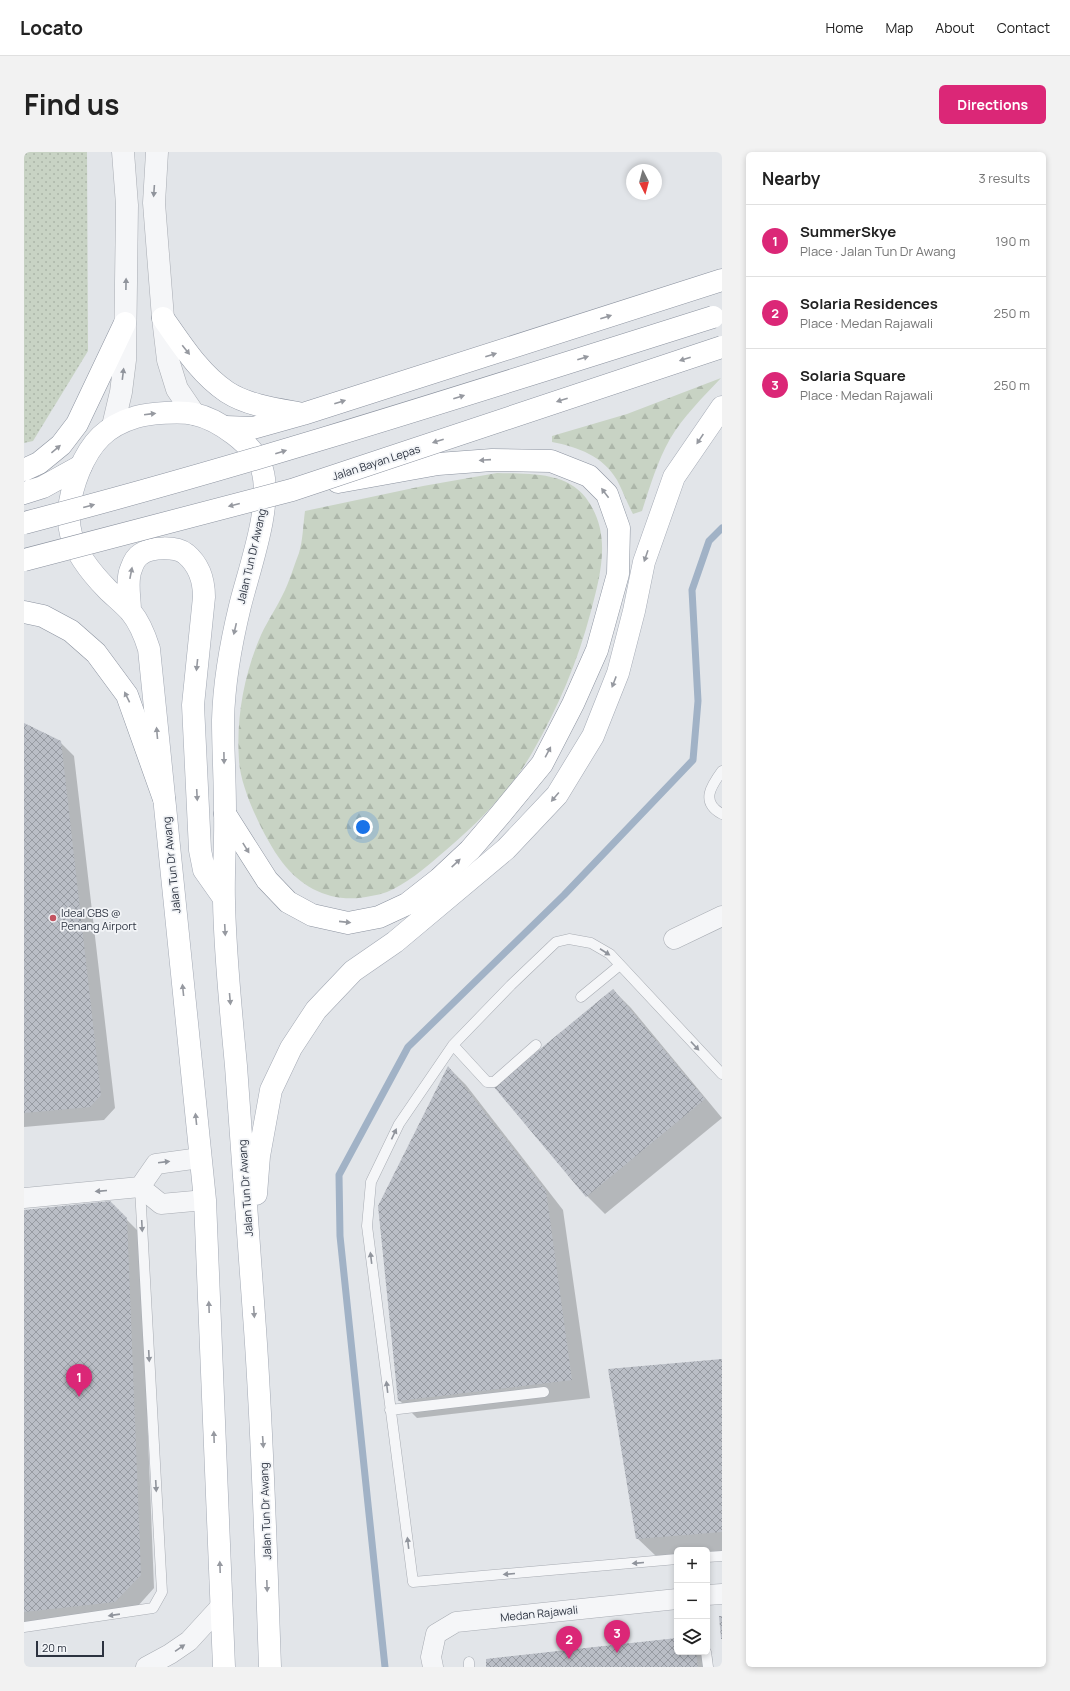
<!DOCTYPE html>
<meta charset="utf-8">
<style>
:root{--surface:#fff;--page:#f2f2f2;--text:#222;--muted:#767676;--line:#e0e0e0;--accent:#db2777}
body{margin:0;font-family:Manrope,sans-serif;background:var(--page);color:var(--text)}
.controls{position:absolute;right:12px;bottom:12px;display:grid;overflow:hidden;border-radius:6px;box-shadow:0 2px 6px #0003}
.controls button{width:36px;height:36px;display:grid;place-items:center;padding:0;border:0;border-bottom:1px solid var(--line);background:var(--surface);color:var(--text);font:20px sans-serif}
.compass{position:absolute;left:602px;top:12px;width:36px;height:36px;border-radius:50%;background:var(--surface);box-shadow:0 2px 6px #0003;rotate:174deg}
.scale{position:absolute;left:12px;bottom:10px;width:68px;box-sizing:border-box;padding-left:4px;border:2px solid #2c3340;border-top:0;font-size:11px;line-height:14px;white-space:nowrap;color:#2c3340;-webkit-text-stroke:3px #f2f4f7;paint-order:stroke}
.you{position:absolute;left:339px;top:675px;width:14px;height:14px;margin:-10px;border:3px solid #fff;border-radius:50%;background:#1a73e8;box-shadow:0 0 0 6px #1a73e833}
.badge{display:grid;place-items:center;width:26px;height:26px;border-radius:50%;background:var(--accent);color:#fff;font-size:13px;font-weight:700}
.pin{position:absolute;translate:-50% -33px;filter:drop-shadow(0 1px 2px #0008)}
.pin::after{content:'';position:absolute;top:21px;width:14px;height:12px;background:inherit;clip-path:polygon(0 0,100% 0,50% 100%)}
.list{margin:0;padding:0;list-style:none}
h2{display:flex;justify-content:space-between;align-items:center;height:52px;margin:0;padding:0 16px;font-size:17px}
h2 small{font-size:13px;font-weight:400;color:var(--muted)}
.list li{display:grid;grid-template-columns:26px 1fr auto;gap:12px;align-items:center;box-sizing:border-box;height:72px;padding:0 16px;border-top:1px solid var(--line)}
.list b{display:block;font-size:15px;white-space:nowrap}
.list p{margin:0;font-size:13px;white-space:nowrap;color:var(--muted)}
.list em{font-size:13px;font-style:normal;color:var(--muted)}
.icon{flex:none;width:22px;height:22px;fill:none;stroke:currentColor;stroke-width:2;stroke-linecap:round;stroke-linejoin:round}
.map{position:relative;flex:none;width:698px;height:1515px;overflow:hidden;border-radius:6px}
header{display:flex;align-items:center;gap:24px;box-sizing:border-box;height:56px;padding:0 20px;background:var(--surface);border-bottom:1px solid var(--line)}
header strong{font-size:19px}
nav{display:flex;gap:22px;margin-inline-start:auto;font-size:14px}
.intro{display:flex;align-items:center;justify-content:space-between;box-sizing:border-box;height:96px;padding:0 24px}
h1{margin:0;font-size:28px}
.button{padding:10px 18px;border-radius:6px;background:var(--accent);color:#fff;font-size:14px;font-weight:700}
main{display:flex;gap:24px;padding:0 24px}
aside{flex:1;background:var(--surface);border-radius:6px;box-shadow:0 2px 6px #0003}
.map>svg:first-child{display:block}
.grass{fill:url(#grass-dots)}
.forest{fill:url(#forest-firs)}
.shadow{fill:#0003}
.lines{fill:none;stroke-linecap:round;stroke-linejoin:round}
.stream{stroke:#a1b2c6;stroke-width:7}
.building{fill:url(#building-cross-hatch)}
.service-casing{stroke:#a8acb3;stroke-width:11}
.minor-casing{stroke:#a8acb3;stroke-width:21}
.tertiary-casing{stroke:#a8acb3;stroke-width:23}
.primary-casing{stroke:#a3a9b4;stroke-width:23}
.trunk-casing{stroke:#8b929f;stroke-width:23}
.service{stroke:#f5f6f8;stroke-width:10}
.minor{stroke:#f5f6f8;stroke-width:20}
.tertiary{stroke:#f5f6f8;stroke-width:22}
.primary{stroke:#fff;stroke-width:22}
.trunk{stroke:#fff;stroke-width:22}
.trunk-bridge-casing{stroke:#8b929f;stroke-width:23;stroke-linecap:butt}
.trunk-bridge{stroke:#fff;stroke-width:22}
.oneway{fill:#90949c}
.oneway2{fill:#9699a0}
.poi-dot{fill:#c35361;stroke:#f2f4f7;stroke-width:1.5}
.labels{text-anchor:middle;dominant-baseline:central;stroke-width:3.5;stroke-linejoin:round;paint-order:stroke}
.street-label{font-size:11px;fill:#2c3340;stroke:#f2f4f7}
.poi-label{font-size:11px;fill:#2c3340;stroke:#f2f4f7;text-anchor:start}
</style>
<header>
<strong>Locato</strong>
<nav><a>Home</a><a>Map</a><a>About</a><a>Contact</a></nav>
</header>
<div class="intro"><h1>Find us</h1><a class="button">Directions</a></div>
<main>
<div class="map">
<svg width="698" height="1515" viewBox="0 0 698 1515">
<defs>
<pattern id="grass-dots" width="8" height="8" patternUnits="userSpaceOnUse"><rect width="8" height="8" fill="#c8d3c4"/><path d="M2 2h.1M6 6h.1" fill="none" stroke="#acb6a9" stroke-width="1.8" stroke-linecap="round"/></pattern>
<pattern id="forest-firs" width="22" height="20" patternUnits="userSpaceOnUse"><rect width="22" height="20" fill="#c8d3c4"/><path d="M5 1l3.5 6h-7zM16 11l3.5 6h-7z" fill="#acb6a9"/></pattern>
<pattern id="building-cross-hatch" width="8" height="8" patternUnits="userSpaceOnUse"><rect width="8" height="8" fill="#babec6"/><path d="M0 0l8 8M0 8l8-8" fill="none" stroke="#979ba2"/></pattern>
</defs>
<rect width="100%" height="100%" fill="#e2e5e9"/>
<path class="grass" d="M0 0H63L64 199 9 289 0 291Z"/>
<path class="forest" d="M697 226C679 245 659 265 646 287 633 310 626 335 618 359L609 362C603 351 599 339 593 328 579 304 554 295 528 290V284L603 262Z
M473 321C503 322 542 319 562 346 588 381 577 421 567 459 554 509 534 556 508 601 485 641 450 675 415 704 400 717 382 732 363 740 358 742 352 743 347 744 312 752 280 739 258 710 241 688 216 636 215 608 212 566 220 522 237 483 245 466 257 449 264 431 268 421 271 411 275 401 279 388 279 373 281 359L399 334Z"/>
<path class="shadow" d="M0 573 36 590 50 604 91 956 80 968 0 975Z
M589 838 607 856 698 966 581 1062 563 1044 472 935Z
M425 916 442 933 539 1058 566 1246 393 1266 375 1248Z
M0 1059 99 1064 116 1081 130 1436 105 1464 0 1474Z
M698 1208V1399L683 1400V1398H653V1403L632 1404 613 1386Z
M653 1487V1500H683V1498L688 1503 689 1515H463Z"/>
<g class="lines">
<path class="stream" d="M361 1515 316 1084 315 1023 384 895 540 743 669 608 674 549 668 438 685 389 698 376"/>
</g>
<path class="building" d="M0 571 37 589 77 943 66 955 0 961Z
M589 837 681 947 562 1045 470 935Z
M424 914 522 1039 548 1228 374 1249 354 1054Z
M86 1049 103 1066 117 1423 91 1450 0 1460V1058Z
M698 1207V1380L612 1387 584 1217Z
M695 1464H698V1487H697Z
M653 1486V1500H672L674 1515H462V1507Z"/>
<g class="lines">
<g class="service-casing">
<path id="service" d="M698 619C687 634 676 650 698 662
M557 845 596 813
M429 893 463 930H470L512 893
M366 1258 520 1240
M683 1405 698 1404
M653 1407 389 1430 343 1074 347 1030 375 972 429 893 487 833 532 790 545 787 567 791 586 802 698 922
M0 1475 129 1456 138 1440 116 1036
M682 1500 684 1515
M445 1510V1515"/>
</g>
<g class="minor-casing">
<path id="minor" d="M650 787 698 764
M116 1035 132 1012 176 1006
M0 1046 116 1035 137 1052 181 1048
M683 1443 698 1442
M122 1515 146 1502 165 1489 197 1454
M409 1515 407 1505 412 1482 432 1470 653 1447"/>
</g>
<g class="tertiary-casing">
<path id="tertiary" d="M133 0 130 51 139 166 144 208 153 237 170 262
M89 274 97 240 101 208 103 53 99 0"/>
</g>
<g class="primary-casing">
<path id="primary" d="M106 459C106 446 102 429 107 417 109 411 112 405 117 402 127 395 152 394 162 402 175 413 180 428 180 445L169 553 176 698 180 718 199 745
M232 1042 235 1004 247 938 267 896 292 858 329 819 371 790 482 697 533 643 569 584 594 521 610 459 620 410 650 325 698 255
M200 1515 181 1048 125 497C121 484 116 471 107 460 100 452 91 445 83 437 46 399 34 371 55 319 67 290 82 274 112 265 125 261 157 259 170 262 194 267 231 293 238 317 249 353 225 417 216 454 207 491 200 530 199 568 199 598 201 628 201 659 202 689 199 719 200 749 201 804 207 859 212 914 219 1001 225 1089 231 1177 239 1290 242 1402 246 1515"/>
</g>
<g class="trunk-casing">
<path id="trunk" d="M139 166C158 193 176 222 203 240 223 253 251 257 274 261
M201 275 229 276 279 262 698 128
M0 318 15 311 37 293 53 272 101 171
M0 341 19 335 57 314
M0 460 19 464 47 479 72 501 103 543 140 647
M201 662 243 728 264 750 288 763 324 771 355 765 383 752 415 727 446 698 476 663 518 612 549 552 573 498 594 422 595 376 583 342 565 324 527 309 468 308 414 312 314 330"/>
</g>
<use href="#service" class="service"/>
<use href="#minor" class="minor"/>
<use href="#tertiary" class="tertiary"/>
<use href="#primary" class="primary"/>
<use href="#trunk" class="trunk"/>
<g class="trunk-bridge-casing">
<path id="trunk-bridge" d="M0 371C232 311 460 237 689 165
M0 408 268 338 698 195"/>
</g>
<use href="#trunk-bridge" class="trunk-bridge"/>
</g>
<defs><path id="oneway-solid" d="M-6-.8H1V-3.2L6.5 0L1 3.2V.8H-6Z"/></defs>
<g class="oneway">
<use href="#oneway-solid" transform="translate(130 39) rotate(94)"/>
<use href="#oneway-solid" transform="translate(102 132) rotate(-89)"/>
<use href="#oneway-solid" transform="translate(99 222) rotate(-83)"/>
<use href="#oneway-solid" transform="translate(581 800) rotate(33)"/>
<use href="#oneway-solid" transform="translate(671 894) rotate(47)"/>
<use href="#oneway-solid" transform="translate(370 982) rotate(-65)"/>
<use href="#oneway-solid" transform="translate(140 1010) rotate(-7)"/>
<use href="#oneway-solid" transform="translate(77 1039) rotate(175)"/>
<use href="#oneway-solid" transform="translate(118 1074) rotate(87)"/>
<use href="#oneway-solid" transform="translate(347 1106) rotate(-97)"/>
<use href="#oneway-solid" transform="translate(125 1204) rotate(87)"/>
<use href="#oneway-solid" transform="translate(363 1235) rotate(-97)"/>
<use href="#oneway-solid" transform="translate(132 1334) rotate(87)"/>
<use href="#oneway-solid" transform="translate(384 1391) rotate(-97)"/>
<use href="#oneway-solid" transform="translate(614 1411) rotate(175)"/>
<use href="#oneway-solid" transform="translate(485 1422) rotate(175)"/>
<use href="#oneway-solid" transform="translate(90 1463) rotate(172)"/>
<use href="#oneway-solid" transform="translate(156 1496) rotate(-34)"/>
</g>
<g class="oneway2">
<use href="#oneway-solid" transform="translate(582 165) rotate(-18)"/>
<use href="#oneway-solid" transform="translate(162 198) rotate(51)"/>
<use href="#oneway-solid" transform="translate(467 203) rotate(-18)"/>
<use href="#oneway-solid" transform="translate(559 206) rotate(-18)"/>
<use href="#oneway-solid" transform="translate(661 207) rotate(162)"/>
<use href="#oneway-solid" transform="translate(435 245) rotate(-18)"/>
<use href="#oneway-solid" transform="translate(538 248) rotate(162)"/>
<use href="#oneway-solid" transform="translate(316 250) rotate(-18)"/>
<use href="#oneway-solid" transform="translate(126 262) rotate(-7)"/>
<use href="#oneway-solid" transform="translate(676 287) rotate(124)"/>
<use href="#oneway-solid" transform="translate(414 289) rotate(162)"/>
<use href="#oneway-solid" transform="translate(32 297) rotate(-40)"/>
<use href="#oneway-solid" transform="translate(257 300) rotate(-17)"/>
<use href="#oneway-solid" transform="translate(461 308) rotate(176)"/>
<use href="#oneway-solid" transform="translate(581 341) rotate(-127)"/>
<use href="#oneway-solid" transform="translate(210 353) rotate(166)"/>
<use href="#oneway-solid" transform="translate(65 354) rotate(-15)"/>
<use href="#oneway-solid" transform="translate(622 404) rotate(109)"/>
<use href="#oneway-solid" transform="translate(107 421) rotate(-79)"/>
<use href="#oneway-solid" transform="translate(211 477) rotate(103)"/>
<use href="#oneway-solid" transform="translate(173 513) rotate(96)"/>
<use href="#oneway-solid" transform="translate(590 530) rotate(111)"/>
<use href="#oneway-solid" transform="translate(103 545) rotate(-116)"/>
<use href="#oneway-solid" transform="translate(133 581) rotate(-95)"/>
<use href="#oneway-solid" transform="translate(524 600) rotate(-62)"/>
<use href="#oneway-solid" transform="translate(200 606) rotate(89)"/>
<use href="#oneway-solid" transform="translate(173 643) rotate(87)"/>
<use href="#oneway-solid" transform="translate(531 645) rotate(130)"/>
<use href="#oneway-solid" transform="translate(222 696) rotate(58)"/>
<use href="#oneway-solid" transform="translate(432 711) rotate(-43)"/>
<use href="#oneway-solid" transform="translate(321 770) rotate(6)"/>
<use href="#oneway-solid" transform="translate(201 778) rotate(87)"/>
<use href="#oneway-solid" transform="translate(159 838) rotate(-96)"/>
<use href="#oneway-solid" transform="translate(206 847) rotate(85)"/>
<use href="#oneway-solid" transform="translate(172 967) rotate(-96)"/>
<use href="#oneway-solid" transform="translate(185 1155) rotate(-92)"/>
<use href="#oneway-solid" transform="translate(230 1160) rotate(86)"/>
<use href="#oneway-solid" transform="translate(190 1285) rotate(-92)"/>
<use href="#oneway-solid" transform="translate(239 1290) rotate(86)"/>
<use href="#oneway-solid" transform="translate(196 1415) rotate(-92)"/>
<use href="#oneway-solid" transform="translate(243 1434) rotate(88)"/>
</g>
<circle class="poi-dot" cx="29" cy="766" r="4"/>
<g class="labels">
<g class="street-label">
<text transform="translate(352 310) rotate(-18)">Jalan Bayan Lepas</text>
<text transform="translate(227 404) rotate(-77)">Jalan Tun Dr Awang</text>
<text transform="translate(147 713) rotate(-96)">Jalan Tun Dr Awang</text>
<text transform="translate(221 1036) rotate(-94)">Jalan Tun Dr Awang</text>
<text transform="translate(241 1359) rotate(-92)">Jalan Tun Dr Awang</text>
<text transform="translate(515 1461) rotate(-6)">Medan Rajawali</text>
</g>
<g class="poi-label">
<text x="37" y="760">Ideal GBS @<tspan x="37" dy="13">Penang Airport</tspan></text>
</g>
</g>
</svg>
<div class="controls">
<button>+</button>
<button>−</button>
<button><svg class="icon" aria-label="layers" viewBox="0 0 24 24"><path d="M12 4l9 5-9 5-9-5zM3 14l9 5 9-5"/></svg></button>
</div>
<svg class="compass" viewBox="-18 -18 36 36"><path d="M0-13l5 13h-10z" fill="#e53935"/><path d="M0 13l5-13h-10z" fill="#767676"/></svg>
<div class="scale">20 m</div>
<div class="you"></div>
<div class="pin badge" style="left:55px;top:1245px">1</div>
<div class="pin badge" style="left:545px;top:1507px">2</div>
<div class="pin badge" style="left:593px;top:1501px">3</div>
</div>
<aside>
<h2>Nearby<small>3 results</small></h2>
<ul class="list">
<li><span class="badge">1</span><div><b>SummerSkye</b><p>Place · Jalan Tun Dr Awang</p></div><em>190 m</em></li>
<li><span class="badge">2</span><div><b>Solaria Residences</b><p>Place · Medan Rajawali</p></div><em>250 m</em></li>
<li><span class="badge">3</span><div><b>Solaria Square</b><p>Place · Medan Rajawali</p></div><em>250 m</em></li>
</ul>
</aside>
</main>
